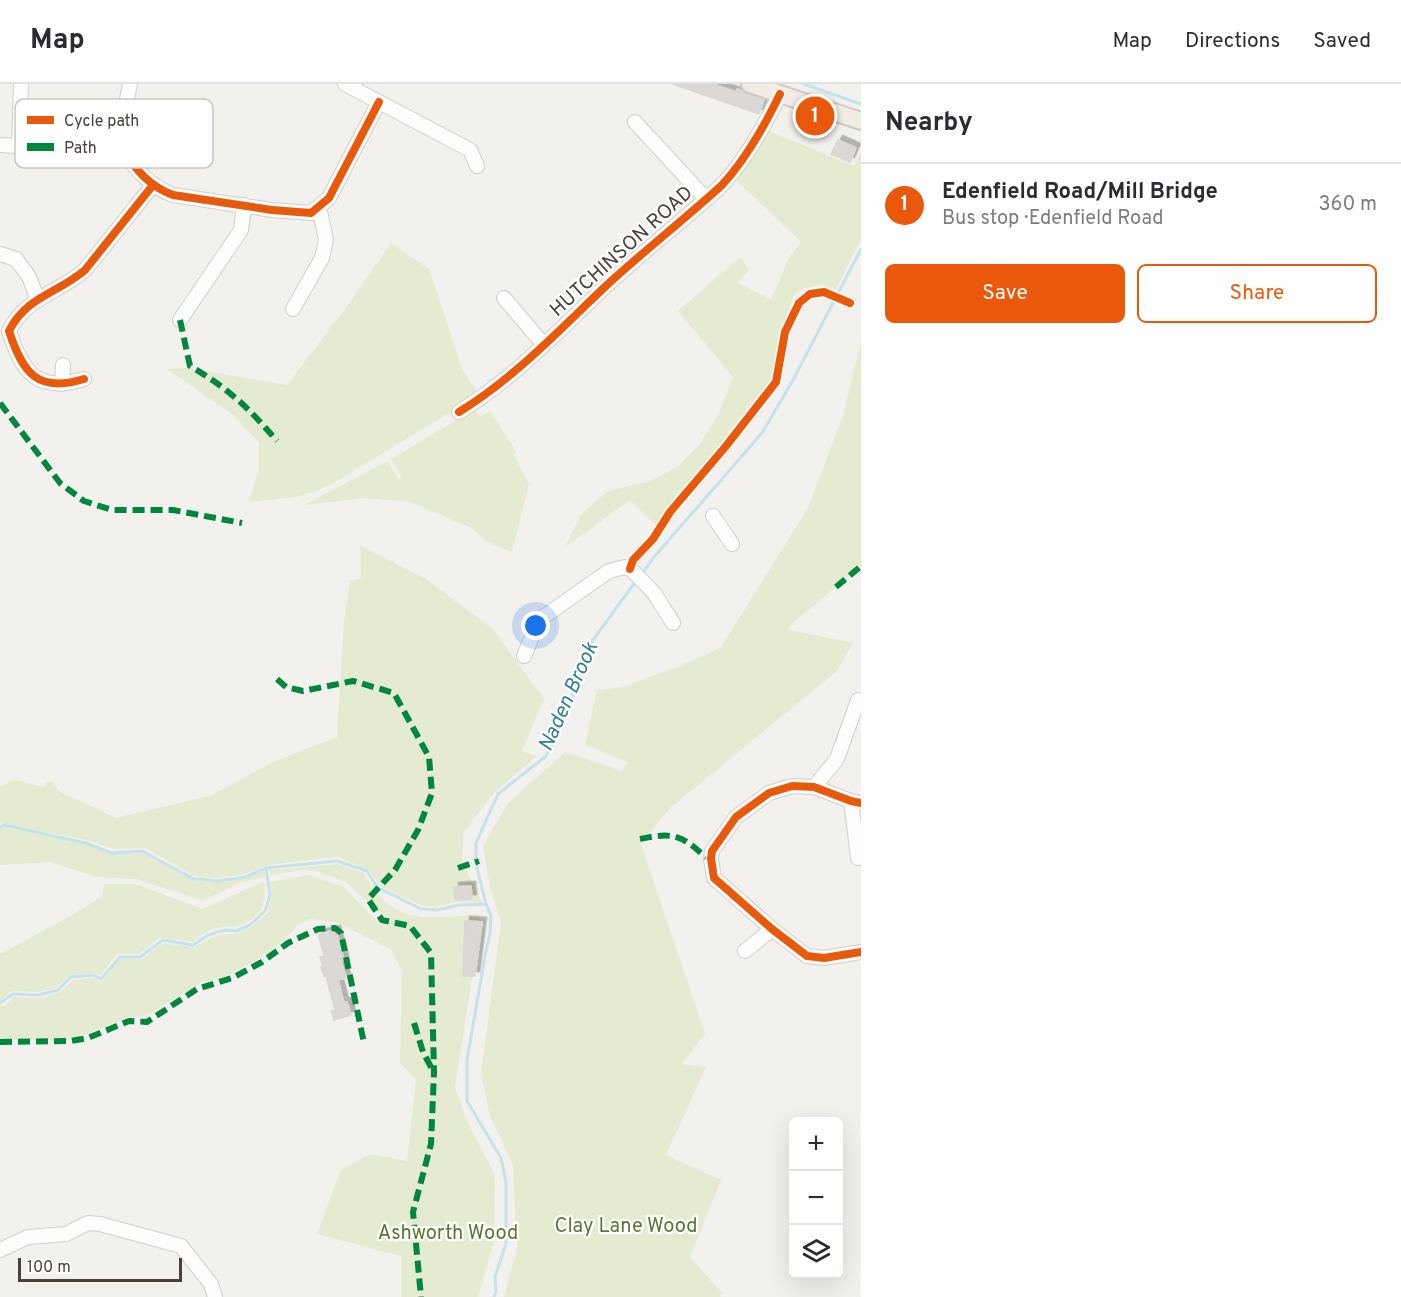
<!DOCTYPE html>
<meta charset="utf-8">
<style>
:root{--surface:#fff;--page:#f2f2f3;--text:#2b2b33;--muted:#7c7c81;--line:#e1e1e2;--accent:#ea580c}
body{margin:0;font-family:Overpass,sans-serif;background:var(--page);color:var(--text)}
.controls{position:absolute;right:18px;bottom:18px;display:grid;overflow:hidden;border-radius:9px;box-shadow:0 6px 24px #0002}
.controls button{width:54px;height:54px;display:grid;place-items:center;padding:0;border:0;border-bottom:2px solid var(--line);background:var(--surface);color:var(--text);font:30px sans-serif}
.scale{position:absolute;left:18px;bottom:15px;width:164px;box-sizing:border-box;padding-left:6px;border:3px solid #49413a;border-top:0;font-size:16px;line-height:21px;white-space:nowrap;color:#49413a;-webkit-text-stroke:4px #fff;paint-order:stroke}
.you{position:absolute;left:536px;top:542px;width:21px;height:21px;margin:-15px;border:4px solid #fff;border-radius:50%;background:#1a73e8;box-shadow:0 0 0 9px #1a73e833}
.badge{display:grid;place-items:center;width:39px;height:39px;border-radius:50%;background:var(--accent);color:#fff;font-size:20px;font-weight:700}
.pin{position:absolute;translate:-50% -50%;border:3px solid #fff;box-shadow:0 2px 6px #0006}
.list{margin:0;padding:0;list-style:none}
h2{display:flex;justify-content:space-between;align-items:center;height:78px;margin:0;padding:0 24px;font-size:26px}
h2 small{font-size:20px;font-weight:400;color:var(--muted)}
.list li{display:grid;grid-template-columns:39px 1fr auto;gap:18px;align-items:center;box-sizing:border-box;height:84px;padding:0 24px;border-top:2px solid var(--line)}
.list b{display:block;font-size:22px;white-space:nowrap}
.list p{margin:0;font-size:20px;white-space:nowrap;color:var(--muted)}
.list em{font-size:20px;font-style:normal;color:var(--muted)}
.actions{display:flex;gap:12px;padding:18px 24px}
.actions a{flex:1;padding:14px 0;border:2px solid var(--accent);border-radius:9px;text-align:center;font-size:21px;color:var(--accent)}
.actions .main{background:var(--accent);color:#fff}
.icon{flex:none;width:33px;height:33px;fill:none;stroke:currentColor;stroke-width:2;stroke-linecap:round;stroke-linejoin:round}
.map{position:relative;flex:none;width:861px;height:1213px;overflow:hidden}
header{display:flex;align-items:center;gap:36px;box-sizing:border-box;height:84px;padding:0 30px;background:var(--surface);border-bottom:2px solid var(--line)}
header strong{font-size:28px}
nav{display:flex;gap:33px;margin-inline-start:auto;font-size:21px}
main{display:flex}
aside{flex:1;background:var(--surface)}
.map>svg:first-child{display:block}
.green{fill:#e5ebd0}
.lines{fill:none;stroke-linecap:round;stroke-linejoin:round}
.stream{stroke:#c3e3ed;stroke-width:3}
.building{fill:#dbd8d5;stroke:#dbd8d4;stroke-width:1.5;filter:url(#shadow)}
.minor-casing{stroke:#d1cecc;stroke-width:16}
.major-casing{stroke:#d4c9bd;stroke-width:20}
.minor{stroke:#fdfdfc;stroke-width:14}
.major{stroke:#f1ede6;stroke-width:16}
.quiet{stroke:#00873e;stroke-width:6;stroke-dasharray:12 6;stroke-linecap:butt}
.cycleway-casing{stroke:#fff;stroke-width:11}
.cycleway{stroke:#e8590c;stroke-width:8}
.labels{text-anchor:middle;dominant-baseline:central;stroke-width:4.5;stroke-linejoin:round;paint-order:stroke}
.street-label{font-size:20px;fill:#49413a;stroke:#fff}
.park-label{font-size:20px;fill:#587830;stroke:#fff}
.water-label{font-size:21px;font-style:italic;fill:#337e97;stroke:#fff}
.key{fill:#fff;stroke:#c8c6c4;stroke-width:1.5}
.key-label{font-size:16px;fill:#49413a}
</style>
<header>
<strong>Map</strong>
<nav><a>Map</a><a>Directions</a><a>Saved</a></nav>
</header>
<main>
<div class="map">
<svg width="861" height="1213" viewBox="0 0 861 1213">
<defs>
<filter id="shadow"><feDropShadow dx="4.5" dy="-4.5" stdDeviation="0" flood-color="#0004"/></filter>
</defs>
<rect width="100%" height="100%" fill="#f3f1ee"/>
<path class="green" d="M764 45 854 82 861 68V155L835 207 823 200 805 204 794 211 782 243 773 291 769 302 754 317 721 361 674 415 657 442 630 416 565 463 581 431 608 407 650 397 677 383 699 361 718 331 733 293 678 227 740 173 749 186 738 199 771 216 789 174 801 158 732 92Z
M391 159 429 185 462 285 479 311 342 394 318 406 296 413 249 418 259 386V359L236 333 167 285 188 284 287 301 348 221Z
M861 257V482L786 545 853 559 837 587 669 725 641 760 705 950 682 980 706 983 666 1071 721 1096 690 1173 722 1209 720 1213H504L517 1164 513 1081 490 1032 481 989 501 839 490 803 483 762 508 719 565 668 622 687 627 678 585 661 597 606 623 603 690 578 721 563 808 424 843 332Z
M475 325 480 333 490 327 516 367 514 371 529 400 512 468 486 457 472 444 410 418 364 414 304 421 388 377 398 395 402 393 391 375Z
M360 461 426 495 493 545 544 615 522 667 537 672 495 708 464 747 462 778 483 819 457 818 435 823 422 822 380 802 369 786 337 773 267 781 242 791 215 794 194 792 145 764 113 765 91 757 0 739V703L14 696 43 703 47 698H53L59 707 116 734 212 711 275 677 337 653 344 537 350 496 361 495Z
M5 743 86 760 111 770 142 769 194 796 217 798 246 794 265 786V793L242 798 203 817 136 795 97 793 50 778 0 781V746Z
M338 780 364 789C392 843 427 835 479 830L480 843 455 1003 467 1037 495 1091 494 1158 478 1213H401V1172L317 1150 341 1086 370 1070 407 1077 416 995 400 979 402 887 391 865 336 838 309 835 298 841 284 856 265 871 231 890 201 899 146 932 128 933 80 953 49 956 0 955V922H4L14 913 41 914 60 908 73 896 93 894 102 898 120 875H142L163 859 194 863 210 854 225 850H237L251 843 267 829 272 813 270 798 310 791 344 803 379 839 388 841 390 836 384 834 346 798 310 785 270 791 269 786Z
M264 797C267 820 261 835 238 842 233 844 229 842 223 843 212 844 202 850 193 858L160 854 139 870H117L101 891 93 889 69 892 56 904 38 908 12 907 0 917V869H2L76 829 102 812 104 800H135L203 825Z"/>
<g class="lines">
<path class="stream" d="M804 0 861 20
M642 490 654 473 762 349 793 296 861 165
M0 744 4 741 86 759 111 769 142 767 194 795H201L217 797 245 793 266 784 337 777 367 787 377 803 421 825 437 826 459 821 486 820
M0 919 13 910 39 911 58 906 71 893 93 891 101 895 120 873H140L163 856 193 861 208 851 225 846 236 847 250 841 265 827 270 812 266 784
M494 1213 496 1208 495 1193 506 1160V1099L501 1074 467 1017V976L485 872 490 850 491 832 486 820 476 780V759L498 710 546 672 561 643 590 560 636 497"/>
</g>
<path class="building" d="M673 0H713L736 8 737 5 764 16 759 30Z
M838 56 856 64 850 78 831 70Z
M471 802 472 815 455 816 454 803Z
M465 837 482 838 475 892H463Z
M336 846 344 876 341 877 346 894 338 896 344 919 347 918 351 931 334 936 331 927 335 926 326 892H324L321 883H323L320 873 324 872 318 850Z"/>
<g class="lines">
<g class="minor-casing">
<path id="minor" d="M345 0 470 66 477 82
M635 38 706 115
M115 56C133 80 144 100 173 111L272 126 311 129 329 114 379 18
M0 61 108 68 121 46 130 0
M19 62 21 0
M0 170 16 175 29 193 38 216
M504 214 544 261
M293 225 322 174 326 155 319 123
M180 236 241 146 244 121
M84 295C38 309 23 290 9 247 27 212 57 210 85 186L153 101
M62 300 63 281
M459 328C516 293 560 245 608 200 645 166 685 135 722 101 746 75 765 41 780 10
M713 432 732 460
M524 572 539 536 609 487 625 483 632 486 654 509 673 539
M814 703 837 675 858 616
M851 717 858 774
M861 719 851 717 814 703 792 702 769 709 736 733 712 767 711 775 714 794 772 845 807 872 824 874 861 868
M745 867 772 845
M0 1166 28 1153 66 1150 88 1139 100 1140 181 1162 211 1200 215 1213"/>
</g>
<g class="major-casing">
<path id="major" d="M750 0 861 37"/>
</g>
<use href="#minor" class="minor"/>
<use href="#major" class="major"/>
<path class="quiet" d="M180 236 190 282C229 305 248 323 277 357
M0 319 60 399 84 417 112 426H173L242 439
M836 503 861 482
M277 595 286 603 303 607 353 597 394 609 429 673 432 709 418 746 395 786 368 815 382 836 410 842 431 869 434 988 431 1060 413 1128 421 1213
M640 755C656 752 672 748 687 758 696 763 701 771 711 775
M458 784 479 777
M414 939 423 968 432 985
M0 958 71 957 88 954 129 937 147 938 197 905 232 894 262 878 288 859 318 845 335 844 341 849 364 959"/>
<g class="cycleway-casing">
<path id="cycleway" d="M115 56C133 80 144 100 173 111L272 126 311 129 329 114 379 18
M84 295C38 309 23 290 9 247 27 212 57 210 85 186L153 101
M459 328C516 293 560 245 608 200 645 166 685 135 722 101 746 75 765 41 780 10
M630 485 633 476 653 455 670 428 726 362 776 298 785 248 799 219 810 210 824 208 850 219
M861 719 851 717 814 703 792 702 769 709 736 733 712 767 711 775 714 794 772 845 807 872 824 874 861 868"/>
</g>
<use href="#cycleway" class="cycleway"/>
</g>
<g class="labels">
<g class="street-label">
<text transform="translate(622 168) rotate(-42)">HUTCHINSON ROAD</text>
</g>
<g class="park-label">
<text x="626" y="1143">Clay Lane Wood</text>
<text x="448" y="1150">Ashworth Wood</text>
</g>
<g class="water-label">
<text transform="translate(569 613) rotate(-66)">Naden Brook</text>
</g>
</g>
<rect x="15" y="15" width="198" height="69" rx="9" class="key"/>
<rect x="27" y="32" width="27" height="8" fill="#e8590c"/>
<rect x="27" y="59" width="27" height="8" fill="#00873e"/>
<g class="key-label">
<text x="64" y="42">Cycle path</text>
<text x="64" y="69">Path</text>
</g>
</svg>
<div class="controls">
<button>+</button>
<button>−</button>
<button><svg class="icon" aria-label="layers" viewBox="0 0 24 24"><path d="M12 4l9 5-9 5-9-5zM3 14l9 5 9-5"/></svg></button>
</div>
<div class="scale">100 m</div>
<div class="you"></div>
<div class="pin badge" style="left:815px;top:32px">1</div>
</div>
<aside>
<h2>Nearby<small></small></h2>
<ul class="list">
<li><span class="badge">1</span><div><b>Edenfield Road/Mill Bridge</b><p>Bus stop · Edenfield Road</p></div><em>360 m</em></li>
</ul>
<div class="actions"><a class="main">Save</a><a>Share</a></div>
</aside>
</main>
